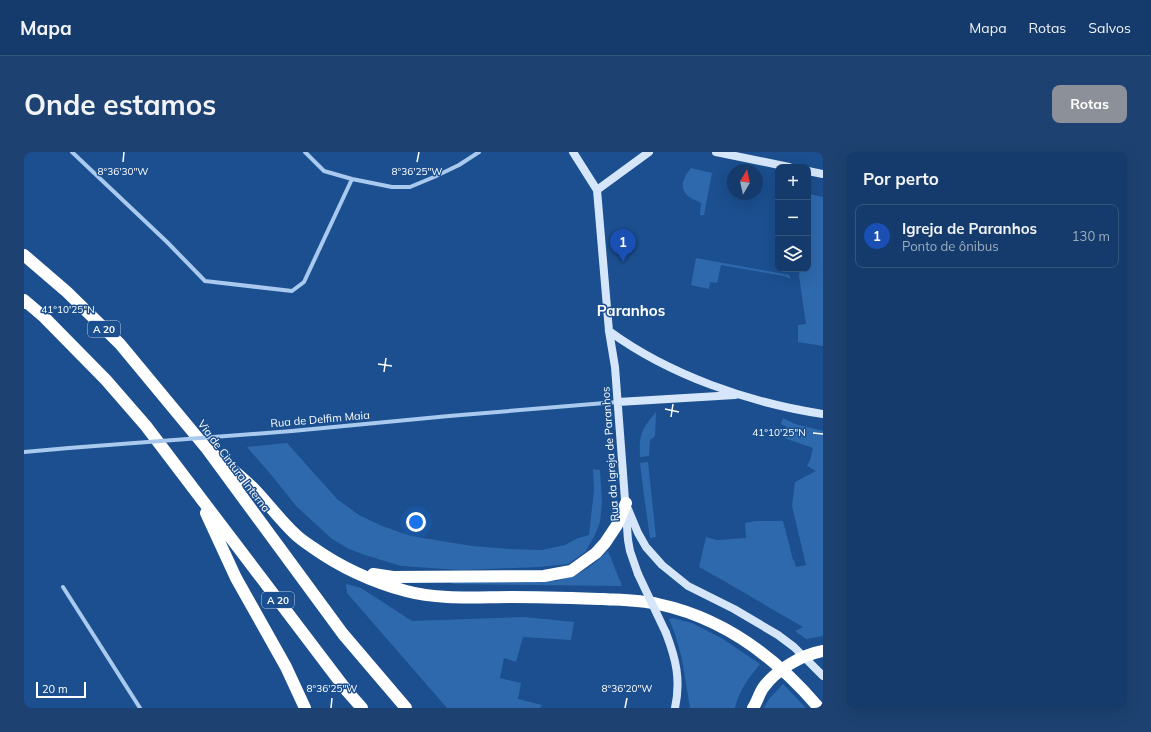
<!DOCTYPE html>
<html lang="pt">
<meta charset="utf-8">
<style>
:root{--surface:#143b6b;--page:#1d4271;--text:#f1f3f6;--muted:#9dadc1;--line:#33557e;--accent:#8c9099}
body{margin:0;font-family:Mulish,sans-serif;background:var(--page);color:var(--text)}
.controls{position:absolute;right:12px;top:12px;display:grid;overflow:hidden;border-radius:8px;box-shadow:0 4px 16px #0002}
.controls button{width:36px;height:36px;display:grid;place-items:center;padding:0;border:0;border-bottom:1px solid var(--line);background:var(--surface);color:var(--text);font:20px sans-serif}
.compass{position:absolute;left:703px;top:12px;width:36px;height:36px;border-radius:50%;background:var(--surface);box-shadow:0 4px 16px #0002;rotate:9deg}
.scale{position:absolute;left:12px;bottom:10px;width:50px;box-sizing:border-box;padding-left:4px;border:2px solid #fff;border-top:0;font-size:11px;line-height:14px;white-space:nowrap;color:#fff;-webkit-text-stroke:3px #1b4f8f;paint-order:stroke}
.you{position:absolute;left:392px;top:370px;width:14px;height:14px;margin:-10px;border:3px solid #fff;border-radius:50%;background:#1a73e8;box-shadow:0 0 0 6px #1a73e833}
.badge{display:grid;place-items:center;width:26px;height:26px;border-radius:50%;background:var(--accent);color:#fff;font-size:13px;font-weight:700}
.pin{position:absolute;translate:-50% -33px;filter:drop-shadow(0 1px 2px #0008)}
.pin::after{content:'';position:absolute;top:21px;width:14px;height:12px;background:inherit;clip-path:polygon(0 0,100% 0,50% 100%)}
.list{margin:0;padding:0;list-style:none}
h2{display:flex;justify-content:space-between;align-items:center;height:52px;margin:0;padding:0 16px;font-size:17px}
h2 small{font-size:13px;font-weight:400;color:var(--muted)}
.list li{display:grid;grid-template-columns:26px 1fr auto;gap:12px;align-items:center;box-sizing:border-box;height:64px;margin:0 8px 8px;padding:0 8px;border:1px solid var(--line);border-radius:8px}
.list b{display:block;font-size:15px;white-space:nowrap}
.list p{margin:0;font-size:13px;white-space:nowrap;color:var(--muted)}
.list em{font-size:13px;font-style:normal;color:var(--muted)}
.icon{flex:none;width:22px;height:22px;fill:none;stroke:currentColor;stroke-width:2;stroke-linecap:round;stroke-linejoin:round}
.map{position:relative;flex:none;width:799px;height:556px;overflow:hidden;border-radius:8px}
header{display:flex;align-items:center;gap:24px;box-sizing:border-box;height:56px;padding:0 20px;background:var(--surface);border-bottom:1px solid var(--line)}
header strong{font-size:19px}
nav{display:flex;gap:22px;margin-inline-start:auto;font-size:14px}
.intro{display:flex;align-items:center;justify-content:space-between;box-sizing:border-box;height:96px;padding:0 24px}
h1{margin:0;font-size:28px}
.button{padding:10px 18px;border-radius:8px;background:var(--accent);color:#fff;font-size:14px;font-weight:700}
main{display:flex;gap:24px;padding:0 24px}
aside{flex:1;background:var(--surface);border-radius:8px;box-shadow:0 4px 16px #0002}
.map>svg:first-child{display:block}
.green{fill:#2e69ad}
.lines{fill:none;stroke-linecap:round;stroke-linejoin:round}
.minor{stroke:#a9c9ee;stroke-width:4}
.secondary{stroke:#d6e6fa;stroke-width:8}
.motorway{stroke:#fff;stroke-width:12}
.minor-bridge{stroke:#a9c9ee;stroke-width:4}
.secondary-bridge{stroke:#d6e6fa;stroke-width:8}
.motorway-bridge{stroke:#fff;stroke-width:12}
.ticks{fill:none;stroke:#fff;stroke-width:1.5}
.labels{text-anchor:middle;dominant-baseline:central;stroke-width:3;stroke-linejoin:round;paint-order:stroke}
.shield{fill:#1b4f8f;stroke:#bbcadd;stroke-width:1}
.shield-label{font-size:10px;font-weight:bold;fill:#fff}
.street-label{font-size:11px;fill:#fff;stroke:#1b4f8f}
.district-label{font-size:15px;font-weight:bold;fill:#fff;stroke:#1b4f8f}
.ticks-label{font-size:10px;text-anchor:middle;fill:#fff;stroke:#1b4f8f;stroke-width:3;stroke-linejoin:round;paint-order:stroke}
</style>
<header>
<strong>Mapa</strong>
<nav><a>Mapa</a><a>Rotas</a><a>Salvos</a></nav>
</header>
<div class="intro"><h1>Onde estamos</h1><a class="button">Rotas</a></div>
<main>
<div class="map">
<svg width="799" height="556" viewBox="0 0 799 556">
<rect width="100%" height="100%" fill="#1b4f8f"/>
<path class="green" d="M667 16 688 21 680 63H676L677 51C673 48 666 47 663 43 654 34 661 24 667 16Z
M785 42 799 45V194L774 190V173L782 172 775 124 776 117H784Z
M672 106 765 123 767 127 760 124 697 113 693 131 686 130 685 137 667 133Z
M632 260 631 284 626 288 625 304 616 305C615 283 617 278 632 260Z
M759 266 771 272 799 279V484L782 487 771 479 779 475 700 429 675 415 682 385 693 388 722 386 721 371 732 369H759L769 408H770L772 415 782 413 768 354 771 330 792 319 783 314 786 308 789 296 760 286 763 275 757 272Z
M263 291 313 347 335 363 358 374 387 384 448 394 486 397 518 398 541 393 554 386 565 383 570 338 569 317 576 318 578 351 576 370 570 385 561 400 544 412 515 415 437 418 377 414 341 403 325 397 308 387 272 354 249 325 223 295Z
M624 310 632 385 626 386 620 344 616 311Z
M584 399 598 434 427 432 430 430 532 429C555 424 567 415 584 399Z
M322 432 337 436 388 469 500 465 550 470 547 488 499 485 492 510 480 506 476 526 497 531 494 547 518 553 516 556H423L323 441Z
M649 466 668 471 699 487 736 512C725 526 715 538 711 556H666L658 507 651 482 645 467Z
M759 532 782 556H740L745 547Z"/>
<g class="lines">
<path class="minor" d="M48 0 143 90 181 129 268 139 280 130 328 27
M281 0 300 19 328 27 368 35H386L410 25 435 13 455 0
M268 279 425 264 593 250
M0 300 45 296
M39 435 116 556"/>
<path class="secondary" d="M549 0 573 38 585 179 591 215 604 388 606 399 614 422
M692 0 765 15
M784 19 799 22
M573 38 625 0
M585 179C645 223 726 251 799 262
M594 250 711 243
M604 357 614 381 622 395 638 413 664 434 710 457 754 483 770 495 799 524
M642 481C652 507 657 528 651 556"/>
<path class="motorway" d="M0 103 43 140 96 192 183 297 319 482 382 556
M0 148 20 165 82 228 122 274 323 539 338 556
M183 297C200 311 219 325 233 340 246 354 257 369 271 382 276 387 282 391 288 395 316 415 349 430 382 439 415 448 453 445 487 445 517 445 547 446 578 447 596 448 616 448 634 452 700 466 752 505 795 556
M182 361 212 426 262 515 281 556
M349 422 369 425 520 424 547 419 572 401 581 391 593 373 602 351"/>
<path class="minor-bridge" d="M45 296 268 279"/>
<path class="secondary-bridge" d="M614 422 642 481"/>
<path class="motorway-bridge" d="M729 556C733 550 735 542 739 536 752 518 777 503 799 499"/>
</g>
<path class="ticks" d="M99 10 100 0M393 10 395 0M0 156 10 158M354 212 368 214M360 220 362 206M641 257 655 260M647 265 649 252M789 281 799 282M307 556 308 546M601 556 603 546"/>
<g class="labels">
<g class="shield">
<rect x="64" y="169" width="32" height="16" rx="3"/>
<rect x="238" y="440" width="32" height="16" rx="3"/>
</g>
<g class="shield-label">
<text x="80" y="177">A 20</text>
<text x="254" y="448">A 20</text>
</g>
<g class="street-label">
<text transform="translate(296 267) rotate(-5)">Rua de Delfim Maia</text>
<text transform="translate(586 302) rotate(-94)">Rua da Igreja de Paranhos</text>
<text transform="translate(210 314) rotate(53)">Via de Cintura Interna</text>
</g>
<g class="district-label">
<text x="607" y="158">Paranhos</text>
</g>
</g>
<g class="ticks-label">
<text x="99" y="23">8°36'30"W</text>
<text x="393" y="23">8°36'25"W</text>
<text x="44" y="161">41°10'25"N</text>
<text x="755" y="284">41°10'25"N</text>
<text x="308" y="540">8°36'25"W</text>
<text x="603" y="540">8°36'20"W</text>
</g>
</svg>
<div class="controls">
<button>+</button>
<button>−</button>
<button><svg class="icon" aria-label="layers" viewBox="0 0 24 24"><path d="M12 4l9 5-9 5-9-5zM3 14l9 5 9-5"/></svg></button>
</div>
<svg class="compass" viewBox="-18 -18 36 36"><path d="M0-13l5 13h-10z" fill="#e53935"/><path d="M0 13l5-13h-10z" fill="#9dadc1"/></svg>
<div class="scale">20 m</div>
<div class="you"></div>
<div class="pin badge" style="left:599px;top:110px;background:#1a4fb4">1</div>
</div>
<aside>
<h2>Por perto<small></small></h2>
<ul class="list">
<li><span class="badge" style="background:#1a4fb4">1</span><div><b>Igreja de Paranhos</b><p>Ponto de ônibus</p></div><em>130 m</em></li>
</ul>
</aside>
</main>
